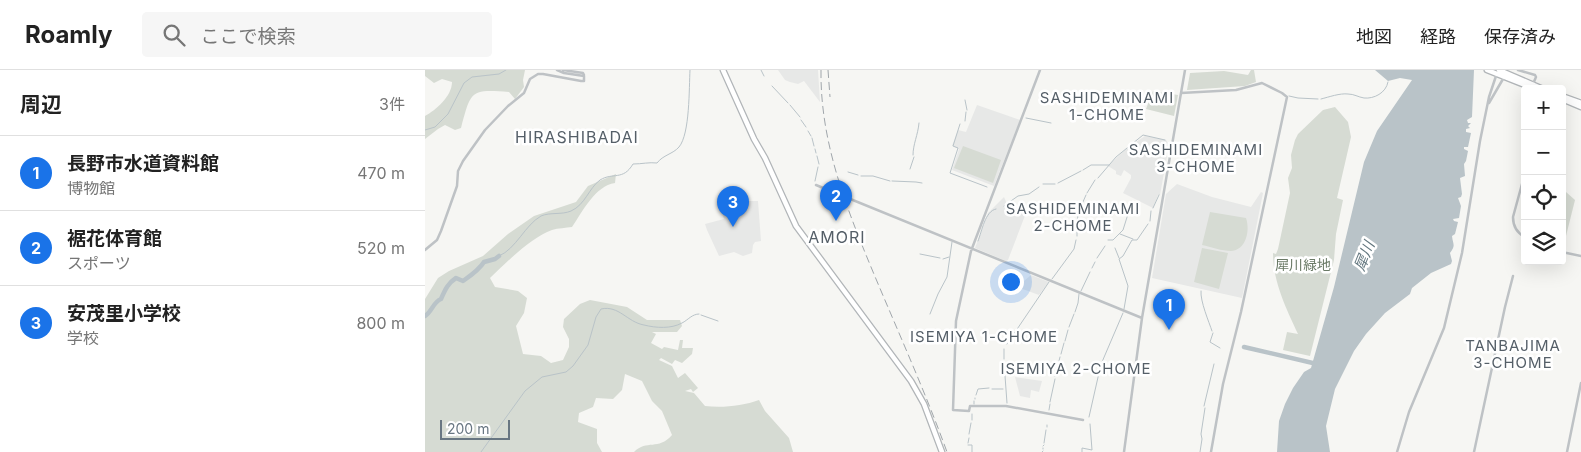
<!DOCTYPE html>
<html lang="ja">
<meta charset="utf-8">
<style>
:root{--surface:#fff;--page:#f6f6f6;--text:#222;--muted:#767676;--line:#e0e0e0;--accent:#1a73e8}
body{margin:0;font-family:Inter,"Noto Sans JP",sans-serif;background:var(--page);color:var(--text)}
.controls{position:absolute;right:15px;top:15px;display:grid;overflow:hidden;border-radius:5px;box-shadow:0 5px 20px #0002}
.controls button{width:45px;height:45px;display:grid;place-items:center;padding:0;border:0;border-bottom:1px solid var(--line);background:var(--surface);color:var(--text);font:25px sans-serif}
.scale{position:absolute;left:15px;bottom:12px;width:70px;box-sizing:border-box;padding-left:5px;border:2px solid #687682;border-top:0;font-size:14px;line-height:18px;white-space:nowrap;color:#687682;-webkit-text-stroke:4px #fff;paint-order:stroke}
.you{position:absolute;left:585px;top:211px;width:18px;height:18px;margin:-12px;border:4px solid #fff;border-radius:50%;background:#1a73e8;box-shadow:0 0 0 8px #1a73e833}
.badge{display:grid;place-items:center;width:32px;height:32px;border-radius:50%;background:var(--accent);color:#fff;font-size:16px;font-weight:700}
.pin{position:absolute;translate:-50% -41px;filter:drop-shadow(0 1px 2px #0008)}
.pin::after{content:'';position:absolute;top:26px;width:18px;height:15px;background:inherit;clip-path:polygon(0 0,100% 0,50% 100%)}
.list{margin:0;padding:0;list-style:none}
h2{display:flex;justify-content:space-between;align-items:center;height:65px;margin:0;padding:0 20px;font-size:21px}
h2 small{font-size:16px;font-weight:400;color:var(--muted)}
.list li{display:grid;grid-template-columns:32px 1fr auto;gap:15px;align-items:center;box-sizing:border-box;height:75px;padding:0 20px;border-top:1px solid var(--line)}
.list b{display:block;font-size:19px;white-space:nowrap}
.list p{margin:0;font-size:16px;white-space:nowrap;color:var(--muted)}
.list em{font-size:16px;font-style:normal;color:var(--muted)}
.icon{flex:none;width:28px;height:28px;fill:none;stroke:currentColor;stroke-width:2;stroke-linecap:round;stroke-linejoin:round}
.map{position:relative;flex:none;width:1156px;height:382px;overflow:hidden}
header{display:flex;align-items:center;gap:30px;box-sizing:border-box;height:70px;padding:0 25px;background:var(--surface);border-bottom:1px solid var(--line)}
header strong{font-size:24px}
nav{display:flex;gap:28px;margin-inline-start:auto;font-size:18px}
.search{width:350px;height:45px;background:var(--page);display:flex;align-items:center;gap:12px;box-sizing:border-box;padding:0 18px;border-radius:5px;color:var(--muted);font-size:19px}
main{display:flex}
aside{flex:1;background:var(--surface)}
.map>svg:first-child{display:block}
.built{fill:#e7e8e7}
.green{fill:#d6dbd3}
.water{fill:#b9c3c8}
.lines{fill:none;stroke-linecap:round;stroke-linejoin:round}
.stream{stroke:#b9c3c8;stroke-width:1}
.river{stroke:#b9c3c8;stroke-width:4.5}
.highway-casing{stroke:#b1b5b8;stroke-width:7}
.minor{stroke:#bec2c5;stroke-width:2.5}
.highway{stroke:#fff;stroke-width:4.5}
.rail{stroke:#a0a6ab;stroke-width:1;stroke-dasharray:8 4;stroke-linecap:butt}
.labels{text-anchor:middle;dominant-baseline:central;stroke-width:5;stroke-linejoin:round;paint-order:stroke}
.park-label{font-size:14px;fill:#6a7a66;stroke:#fff}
.neighbourhood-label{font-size:15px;letter-spacing:1px;fill:#555f68;stroke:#fff}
.water-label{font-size:15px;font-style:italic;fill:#63777f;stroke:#fff}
.quarter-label{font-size:16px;letter-spacing:1px;fill:#555f68;stroke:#fff}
</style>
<header>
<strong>Roamly</strong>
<div class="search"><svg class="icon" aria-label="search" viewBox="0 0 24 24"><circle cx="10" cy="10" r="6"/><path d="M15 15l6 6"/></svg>ここで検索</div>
<nav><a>地図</a><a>経路</a><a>保存済み</a></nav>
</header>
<main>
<aside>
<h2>周辺<small>3件</small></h2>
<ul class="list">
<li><span class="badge">1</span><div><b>長野市水道資料館</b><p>博物館</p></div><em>470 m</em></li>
<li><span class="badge">2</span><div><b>裾花体育館</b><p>スポーツ</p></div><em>520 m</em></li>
<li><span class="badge">3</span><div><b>安茂里小学校</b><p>学校</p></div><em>800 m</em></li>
</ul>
</aside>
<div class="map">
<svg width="1156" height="382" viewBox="0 0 1156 382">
<rect width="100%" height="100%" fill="#f6f6f3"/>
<path class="built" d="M353 0H393L395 32 379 11 373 14 365 12 360 10Z
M552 35 595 50 569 116 527 100 534 79 527 76 533 60 541 62Z
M720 66 741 70 744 75 735 125H733L728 138 698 123 706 108V105L699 100 696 106 691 104V101L683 96 702 78Z
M752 114 787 127 826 137 836 122 838 123 817 228 727 208 741 124Z
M318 124V131H333L336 171 330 172 328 175 327 183 318 186 309 182 294 186 282 160 280 154 299 149 295 137 305 135 304 125Z
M579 127 582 134 601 143 583 190 581 191 550 178 563 143Z
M606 205 624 212 614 225 592 217Z
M590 307 617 311 614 322 606 320 605 328 595 326Z"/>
<path class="green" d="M0 0H100L98 10 99 17 90 29 84 22C45 19 46 21 36 58L30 60 20 55 13 59 0 69V46C11 40 27 26 27 12L17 9 9 13 0 6Z
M826 0H829L831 12 820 16 762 20 765 3 799 1 823 5Z
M728 21 753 25 749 46 721 39Z
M910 37 923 52 926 67 912 128 918 130 911 164 909 190 885 286 858 280 862 262 873 264C861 238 848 212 848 183L851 184 853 179 865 123 863 108 867 98 866 85 870 70 873 64 898 40Z
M538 76 576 90 568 113 529 98Z
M191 104 190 113C170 116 158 141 147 157 141 158 133 158 127 160 105 168 82 192 65 208L70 217 93 221 102 228 99 243 91 256 98 284 116 286 126 293 138 290 144 277V269L138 257 139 249 155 234 165 230 202 237 222 250H255L257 256 252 262H227L231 264 226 273 237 279 239 277 253 280 255 270H258L257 278H268L267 284 257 293 250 290 247 294 236 288 234 290 247 296 253 308 260 303 273 318 268 322 266 319 260 321 269 323 280 336C297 338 318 336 334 330L340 341 364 368 368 382H209C222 369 233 381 247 365L237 341 227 331 217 311 200 304 197 320 188 329 171 328 168 337 154 343 153 352 172 359V373L177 382H0V229L13 208 24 201 58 186 83 164 109 146 151 132 163 116Z
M1141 122 1150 130 1141 166 1137 165V126Z
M785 142 821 148C825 159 822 180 806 181 797 181 786 177 777 175Z
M777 178 803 183 794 219 769 212Z"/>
<path class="water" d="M950 0H1049L1047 47 1042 50 1043 53H1046L1043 56 1045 58 1041 59V62L1046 63 1043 77H1039V79L1043 81 1041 91 1039 94 1040 106 1035 108 1037 124 1036 127 1033 128 1036 136 1034 148 1028 149 1029 151 1033 152 1030 164 1027 166C1028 175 1031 175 1025 183L1027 191 1026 194 1006 203 987 218 985 224 960 243 941 264 929 281 910 319 901 356 905 382H852L854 351 860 334 868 318 879 302 886 298 909 217 939 92 952 61 987 10 975 8 963 11Z"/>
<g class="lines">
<path class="stream" d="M336 0 339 6
M347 16 363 33
M864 26 873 28 893 29
M896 29C904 27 915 23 923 24 929 24 933 27 939 28 949 29 961 23 963 12
M540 30 542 40
M365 35 375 47
M601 48 626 53
M376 50 381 57
M540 51 541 42
M535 54 528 76 533 78 525 103 562 117
M0 60 10 57 23 44 39 13 47 7 74 4 81 0
M383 61 386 66
M387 68 389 76
M390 79 391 83
M488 85C488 74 493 65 494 53
M392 86 394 94
M485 99 489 87
M658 100 666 95H684
M423 102 433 105
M436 106H448L465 111
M673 108 691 87 718 65 740 70
M390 111 393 97
M467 111 491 112 497 113
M633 113 656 101
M618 114H630
M662 123 670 110
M583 133 593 126 604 124 614 117
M579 136 582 134
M728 138 734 125
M654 141 661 125
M703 142 706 131
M725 151 726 141
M695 164 708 169
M652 166V151L653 146
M683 170H688L698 160 703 144
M553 171C557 161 560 141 571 139
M690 178 694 188
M495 184 515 188
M74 186C91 179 100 155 116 146 125 142 137 145 146 141 160 135 164 118 175 110 188 102 198 111 208 94 217 94 224 92 232 93 238 85 248 84 254 77 265 64 264 18 265 0
M672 188 680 176
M518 189 524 187
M667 198 670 192
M627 209 649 179 651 170
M656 221 665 202
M776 221C775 231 784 252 787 261
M699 239 703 216 694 189 698 186 707 170H712L723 154
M650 242 653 233 654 224
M505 244 513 224 522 207 527 172
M276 245 293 251
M644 257 649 244
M788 263 785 272 795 278
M640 271 643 260
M582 274 624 212
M636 284 639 273
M579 289V279
M579 292 582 333
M677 292 698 243
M632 299 635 287
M630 306 632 301
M567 319H578
M551 325 553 319 564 318
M550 329V328
M625 332 630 309
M549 334V331
M779 336 789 294
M624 340 625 334
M664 347 676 294
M547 350V344
M622 357V355
M544 364 546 353
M543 373 544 368
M619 373 621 360
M543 375H547V382
M618 376 619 375
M618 379V378
M56 382 100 321 117 307 141 302 148 296 163 275 171 247 176 239C194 235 202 252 219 255 231 258 246 259 257 253 263 250 267 244 274 244
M617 382 618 381
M657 382V378L667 380 665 354
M775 382 777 369 776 364 780 338"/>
<path class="river" d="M0 246C7 242 8 232 16 229 20 220 23 213 31 208L38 211C45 206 54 200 59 192L70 189 74 186
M819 277 892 294"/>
<g class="highway-casing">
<path id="highway" d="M298 0 329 69 340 88 371 156 486 311 499 334 517 382
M1062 0 1110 19
M1074 0 1118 19
M1137 26 1156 33
M1137 29 1156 37"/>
</g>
<path class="minor" d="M132 0 139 3 159 6
M138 0 158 3 159 5
M615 0 546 181 531 251 528 340 544 341 545 336H581L658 350
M1093 0 1110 5 1111 7 1108 14
M756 23 811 20 837 13 857 23 862 27 816 242 798 314 786 382
M1064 33 1078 9
M1100 103 1088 147C1088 157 1092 163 1100 167
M391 115 717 248
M0 180 12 170 16 161 32 116 33 101 38 91 60 60 83 36 99 23 105 9 113 4H118L156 11H159V6
M1137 182 1156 186
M699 382 717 248 760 0
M972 382 984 342 1019 258 1037 183 1055 71 1064 27 1072 3
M1049 382 1080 237 1088 206
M1142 382 1156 313"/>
<use href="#highway" class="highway"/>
<path class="rail" d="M396 0C395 74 423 142 451 209 475 266 501 324 522 382
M403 0 405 27"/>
</g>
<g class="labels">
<g class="park-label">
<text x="878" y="194">犀川緑地</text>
</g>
<g class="neighbourhood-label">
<text x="682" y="27">SASHIDEMINAMI<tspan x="682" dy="17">1-CHOME</tspan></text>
<text x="771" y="79">SASHIDEMINAMI<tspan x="771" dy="17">3-CHOME</tspan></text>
<text x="648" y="138">SASHIDEMINAMI<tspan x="648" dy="17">2-CHOME</tspan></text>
<text x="559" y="266">ISEMIYA 1-CHOME</text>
<text x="1088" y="275">TANBAJIMA<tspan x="1088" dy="17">3-CHOME</tspan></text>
<text x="651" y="298">ISEMIYA 2-CHOME</text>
</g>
<g class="water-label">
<text transform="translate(939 186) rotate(-68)">犀川</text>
</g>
<g class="quarter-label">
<text x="152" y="67">HIRASHIBADAI</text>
<text x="412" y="167">AMORI</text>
</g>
</g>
</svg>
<div class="controls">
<button>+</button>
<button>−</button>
<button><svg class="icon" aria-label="locate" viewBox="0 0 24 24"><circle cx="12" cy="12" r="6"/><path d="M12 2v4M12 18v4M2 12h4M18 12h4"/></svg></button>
<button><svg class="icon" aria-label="layers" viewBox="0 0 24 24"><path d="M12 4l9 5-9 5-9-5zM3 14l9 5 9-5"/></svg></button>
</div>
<div class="scale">200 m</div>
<div class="you"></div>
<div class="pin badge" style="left:744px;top:260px">1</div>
<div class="pin badge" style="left:411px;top:151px">2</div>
<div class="pin badge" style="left:308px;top:157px">3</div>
</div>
</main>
